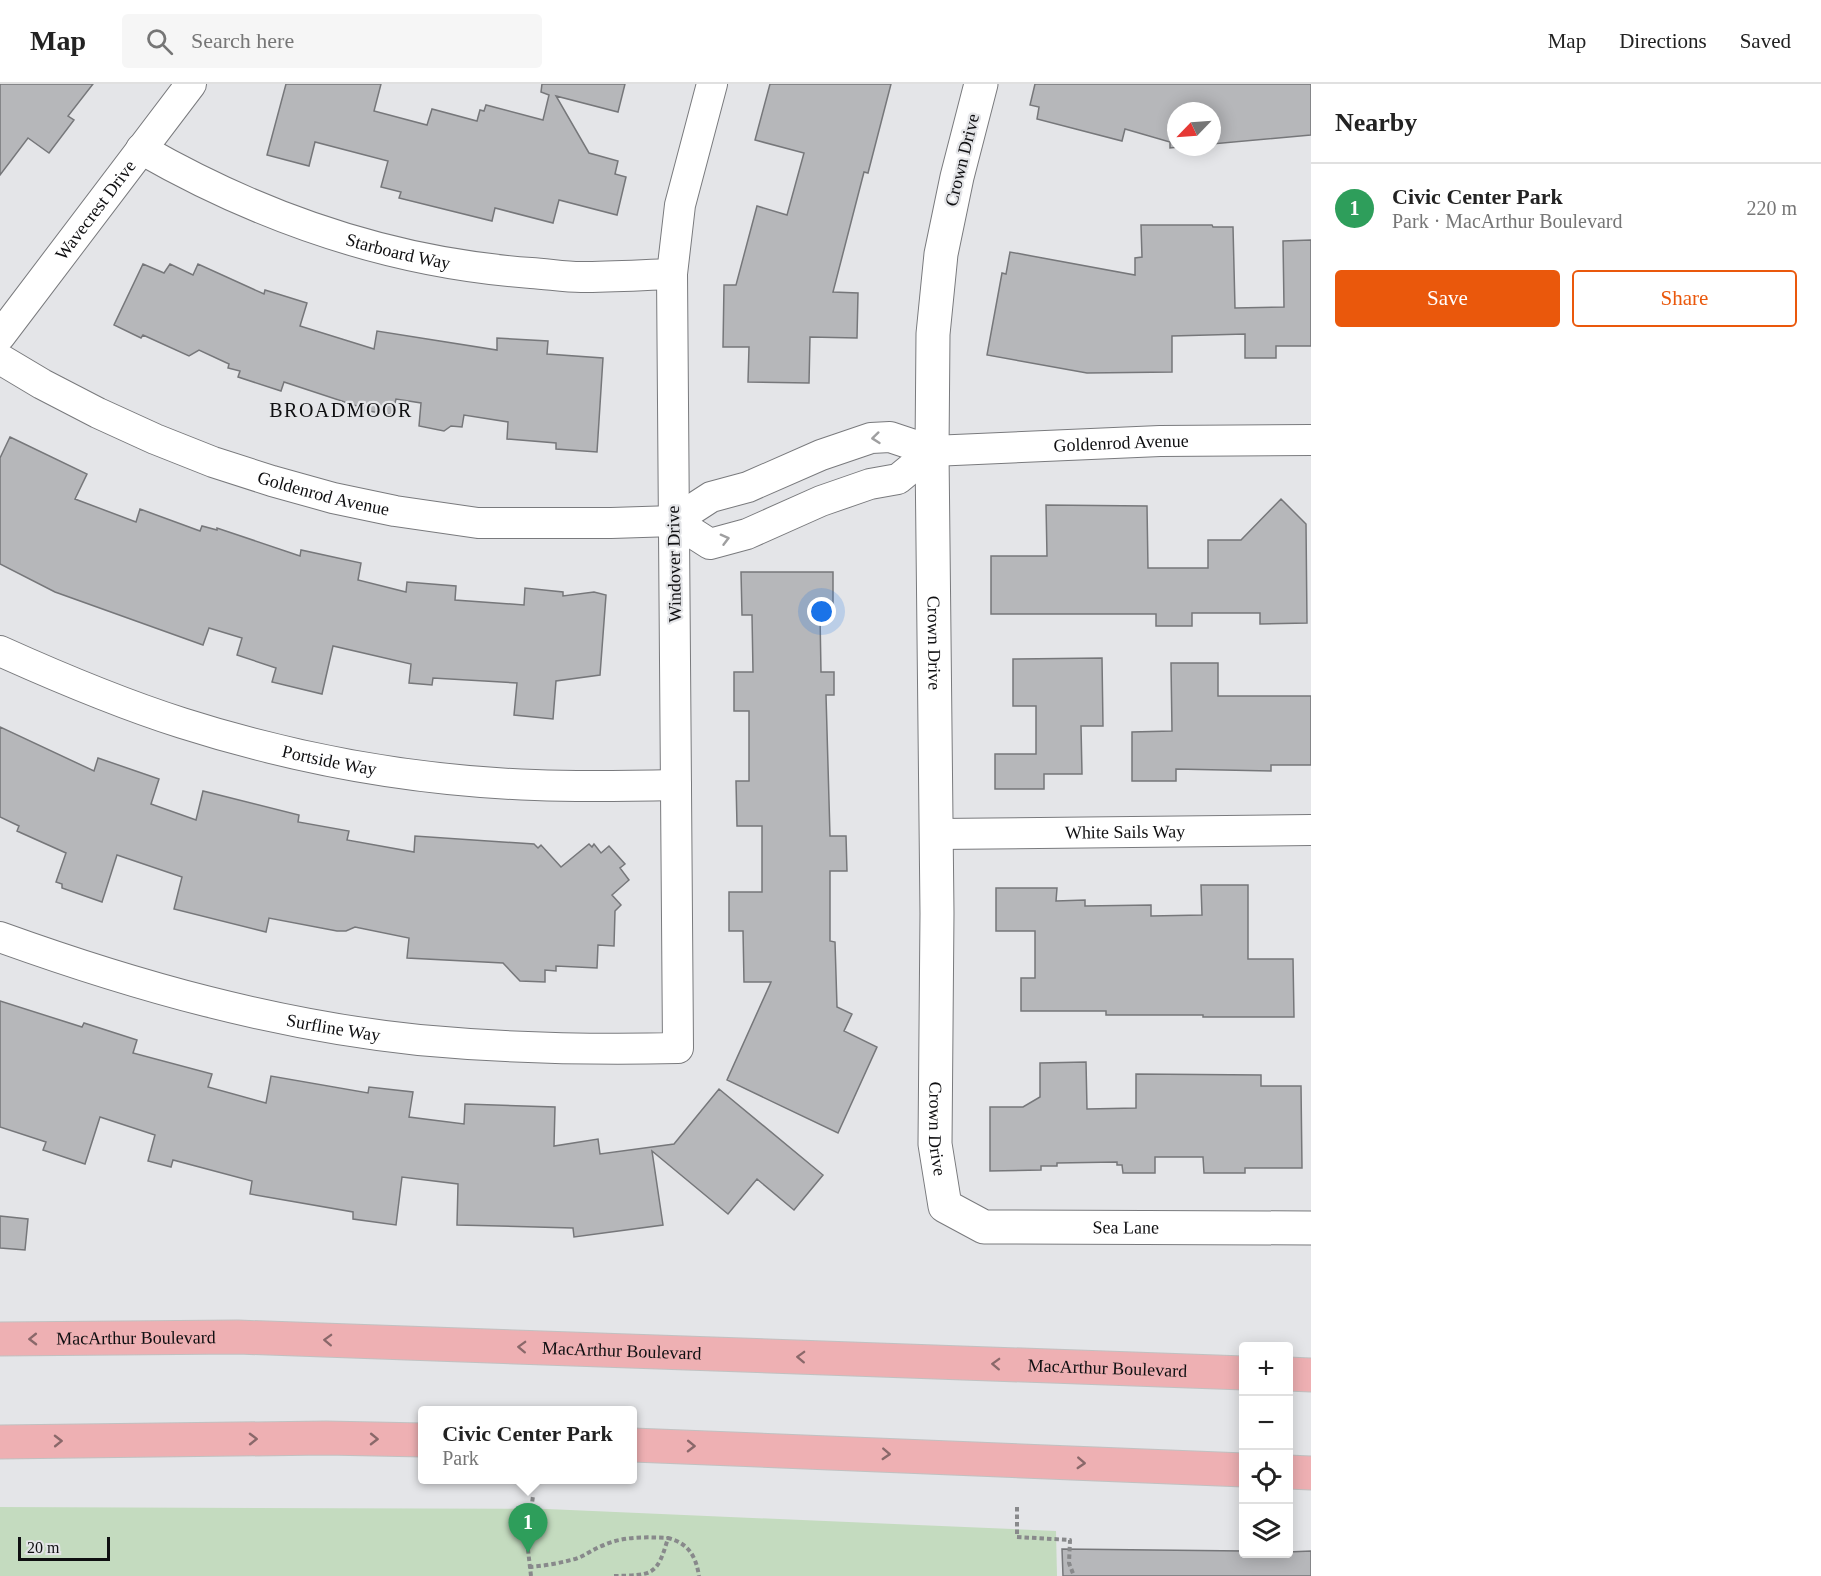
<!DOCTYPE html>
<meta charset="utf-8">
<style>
:root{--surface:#fff;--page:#f6f6f6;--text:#222;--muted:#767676;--line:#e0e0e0;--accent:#ea580c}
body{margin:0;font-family:Georgia,serif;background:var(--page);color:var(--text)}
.controls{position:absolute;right:18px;bottom:18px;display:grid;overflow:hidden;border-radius:6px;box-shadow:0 3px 15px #0003}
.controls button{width:54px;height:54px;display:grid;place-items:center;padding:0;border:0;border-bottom:2px solid var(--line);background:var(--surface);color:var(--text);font:30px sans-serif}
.compass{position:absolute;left:1167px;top:18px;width:54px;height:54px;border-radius:50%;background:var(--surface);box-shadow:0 3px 15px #0003;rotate:245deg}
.scale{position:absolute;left:18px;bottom:15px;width:92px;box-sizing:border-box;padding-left:6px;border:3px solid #0f0f11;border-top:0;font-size:16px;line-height:21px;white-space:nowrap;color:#0f0f11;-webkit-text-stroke:4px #e4e5e8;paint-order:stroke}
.you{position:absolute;left:822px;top:528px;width:21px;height:21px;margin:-15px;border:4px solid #fff;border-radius:50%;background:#1a73e8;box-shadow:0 0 0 9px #1a73e833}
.badge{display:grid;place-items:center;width:39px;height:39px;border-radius:50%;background:var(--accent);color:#fff;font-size:20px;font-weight:700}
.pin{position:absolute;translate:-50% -50px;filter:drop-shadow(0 2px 3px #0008)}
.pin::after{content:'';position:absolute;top:32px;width:21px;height:18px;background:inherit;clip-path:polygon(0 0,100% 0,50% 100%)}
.popup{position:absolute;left:418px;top:1322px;width:219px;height:78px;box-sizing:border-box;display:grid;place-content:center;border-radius:6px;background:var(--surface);filter:drop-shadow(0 2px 4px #0005);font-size:20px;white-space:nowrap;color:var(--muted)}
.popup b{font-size:22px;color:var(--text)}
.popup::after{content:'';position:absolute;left:50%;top:100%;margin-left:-12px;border:12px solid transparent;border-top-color:var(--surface)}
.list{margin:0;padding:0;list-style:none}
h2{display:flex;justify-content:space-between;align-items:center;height:78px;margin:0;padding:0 24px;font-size:26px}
h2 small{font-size:20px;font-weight:400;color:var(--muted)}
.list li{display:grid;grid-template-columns:39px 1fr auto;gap:18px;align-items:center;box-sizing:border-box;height:90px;padding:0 24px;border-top:2px solid var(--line)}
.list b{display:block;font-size:22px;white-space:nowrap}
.list p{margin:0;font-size:20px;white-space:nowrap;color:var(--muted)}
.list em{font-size:20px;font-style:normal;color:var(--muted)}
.actions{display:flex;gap:12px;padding:18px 24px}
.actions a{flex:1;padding:14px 0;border:2px solid var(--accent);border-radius:6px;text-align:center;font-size:21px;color:var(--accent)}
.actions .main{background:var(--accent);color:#fff}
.icon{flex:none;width:33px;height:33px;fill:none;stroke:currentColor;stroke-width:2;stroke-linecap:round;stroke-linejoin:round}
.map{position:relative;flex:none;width:1311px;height:1492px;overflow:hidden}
header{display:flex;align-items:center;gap:36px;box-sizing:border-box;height:84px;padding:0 30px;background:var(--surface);border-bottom:2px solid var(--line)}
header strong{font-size:28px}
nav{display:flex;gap:33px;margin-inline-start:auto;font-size:21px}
.search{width:420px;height:54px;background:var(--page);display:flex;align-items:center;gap:15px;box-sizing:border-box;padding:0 21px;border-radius:6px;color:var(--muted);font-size:22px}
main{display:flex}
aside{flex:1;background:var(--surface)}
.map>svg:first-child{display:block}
.green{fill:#c4dbbf}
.building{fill:#b6b7ba;stroke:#76777a;stroke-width:1.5}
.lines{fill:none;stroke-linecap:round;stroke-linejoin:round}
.street-casing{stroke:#797a7d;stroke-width:32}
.secondary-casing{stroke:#797a7d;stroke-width:35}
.primary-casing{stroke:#c1c1c1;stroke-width:35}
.path{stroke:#88898b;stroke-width:4;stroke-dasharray:4.5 3;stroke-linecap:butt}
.street{stroke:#fff;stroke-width:30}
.secondary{stroke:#fff;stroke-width:33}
.primary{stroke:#eeb0b3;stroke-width:33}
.oneway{stroke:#9f9fa0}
.oneway2{stroke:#8a686a}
.labels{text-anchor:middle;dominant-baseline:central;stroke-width:4.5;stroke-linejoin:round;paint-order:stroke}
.street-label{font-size:18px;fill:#0f0f11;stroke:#e4e5e8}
.neighbourhood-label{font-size:20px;letter-spacing:1.5px;fill:#0f0f11;stroke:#e4e5e8}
</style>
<header>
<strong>Map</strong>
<div class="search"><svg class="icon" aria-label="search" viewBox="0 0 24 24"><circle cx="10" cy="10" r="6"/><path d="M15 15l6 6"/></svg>Search here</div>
<nav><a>Map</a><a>Directions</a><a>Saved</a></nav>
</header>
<main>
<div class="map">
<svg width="1311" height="1492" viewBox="0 0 1311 1492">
<rect width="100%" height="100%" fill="#e4e5e8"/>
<path class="green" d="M0 1423 547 1425 1056 1447 1057 1492H0Z"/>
<path class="building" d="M0 0H93L68 32 74 36 49 69 28 54 0 91Z
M286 0H381L374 27 427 41 432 25 477 37 480 26 484 27 486 21 543 36 549 11 541 8 542 0H625L618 28 556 12 589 69 618 77 615 90 626 93 617 131 559 116 553 139 495 124 492 137 399 114 401 108 381 103 388 77 315 58 309 82 267 71Z
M770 0H891L868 89 864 88 833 208 858 209 857 254 810 253 809 299 748 298 749 263H723L724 201H736L757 122 787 131 804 69 755 56Z
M1035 0H1311V51L1212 60V27H1176V63H1179L1170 64V58L1125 45 1122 57 1037 35 1039 23 1030 21Z
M1141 141H1212L1213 143H1233L1235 224 1284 223 1283 157 1311 156V262H1276V274H1245V250L1172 252V288L1087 289 987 271 1002 189 1006 190 1010 168 1135 191V174L1142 173Z
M143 180 164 189 170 180 193 191 198 180 264 210 265 206 307 219 300 242 374 265 377 247 497 266V254L548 257 547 270 603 274 597 368 556 365V359L507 355 508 338 464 331 462 343 451 342 444 347 419 342 421 319 396 315 392 331 363 326V324L284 298 281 307 238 293 240 287 228 284 229 280 199 266 189 272 143 251 141 254 114 241Z
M10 353 87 390 75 415 136 438 140 425 200 447 202 442 217 446V444L300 472 301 466 361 479 358 496 406 508 407 498 456 502 455 516 524 521 525 504 563 508V512L594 508 606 511 600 591 556 597 553 635 514 631 517 599 433 594 432 601 409 599 411 580 333 562 322 610 272 598 276 584 237 571 242 554 209 544 203 561 55 508 0 480V374Z
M1281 415 1306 440 1307 539 1260 540V529H1192V542H1156V530H991V472H1047L1046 421 1147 422 1148 484H1208V456H1241Z
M741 488H833V531H820L821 588H834V611H826L830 752H846L847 787H830V857L835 858 837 923 852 930 844 947 877 963 838 1049 727 996 771 898H744L743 847H729V808H762V742H737L736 697H749V627H734V588H753L752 531H742Z
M1102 574 1103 642H1081L1082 690H1044V705H995V670H1036V622H1013V575Z
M1171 579H1218V612H1311V681H1271V687L1176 685V697H1132V648L1172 647Z
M0 643 94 687 98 674 159 695 151 720 196 736 203 707 299 731 298 738 349 747 347 756 414 768 415 752 534 760 538 764 541 761 561 783 589 760 592 763 594 760 601 769 609 762 625 780 620 784 629 796 612 811 621 821 615 827 614 862 598 861 597 884 556 882V887L545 886V898L520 897 503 879 407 874 409 854 355 843 346 847H337L269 834 266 848 174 825 182 793 117 771 102 818 62 804V800L56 798 66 769 17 747 19 742 0 733Z
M1201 801H1248V875H1293L1294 933H1203V931H1106V927H1021V894H1035V847H996V804H1057L1056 817 1085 816V822L1151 821V832L1202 831Z
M0 917 82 943 84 939 137 956 133 969 212 990 208 1003 266 1019 271 992 368 1009 369 1003 413 1008 409 1033 464 1040 465 1020 555 1023 554 1062 598 1055 600 1070 674 1060 719 1005 823 1091 794 1126 757 1095 728 1130 652 1067 663 1141 574 1153 573 1144 457 1141 458 1100 402 1093 396 1141 353 1135V1128L250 1110 252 1097 173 1076 171 1083 148 1077 155 1051 100 1033 85 1080 43 1066 46 1058 0 1043Z
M1086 978 1087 1025 1136 1024V990L1261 991V1002H1301L1302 1084H1245V1089H1204L1203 1073H1155V1089H1123L1122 1081H1117V1078L1057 1079V1082H1041V1086L990 1087V1023H1023L1040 1013V979Z
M0 1132 28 1135 25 1166 0 1164Z
M1062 1465 1244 1467V1470L1311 1467V1492H1063Z"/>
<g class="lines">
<g class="street-casing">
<g id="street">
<path id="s1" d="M141 65C263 135 391 179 531 189 548 190 565 193 581 193 611 193 642 191 672 190"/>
<path id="s2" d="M0 252 191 0"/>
<path id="s3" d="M0 275 42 300 98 329 155 355 213 378 272 397 333 414 395 427 478 439H611L674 437 711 413 748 403 821 371 871 354 890 353 932 367 1160 357 1311 356"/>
<path d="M674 437 710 460 747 450 821 417 870 400 898 395 932 367"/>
<path id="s4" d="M0 567C60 594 119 619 182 639 295 675 416 697 535 701 582 703 629 702 676 701"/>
<path id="s5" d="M937 750 1311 746"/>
<path id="s6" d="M0 853C136 902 275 941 419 956 506 964 592 966 678 964L672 190 680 121 712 0"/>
</g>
</g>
<g class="secondary-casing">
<g id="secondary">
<path id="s7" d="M981 0 957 93 941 170 933 250 932 367 937 829 935 1060 945 1122 984 1143 1311 1144"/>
</g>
</g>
<g class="primary-casing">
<g id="primary">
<path id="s8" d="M0 1255 238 1253 1244 1289"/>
<path d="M1288 1290 1311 1291"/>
<path d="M0 1358 326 1354 423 1356"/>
<path d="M633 1361 1244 1386"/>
<path d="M1288 1388 1311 1389"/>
</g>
</g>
<path class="path" d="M1017 1423V1453L1070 1456 1069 1479 1074 1492
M529 1483C544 1482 560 1479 575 1475 585 1472 593 1465 604 1461 624 1452 647 1453 668 1454
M531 1492 527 1457 533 1412
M614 1492C653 1491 657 1492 668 1454 688 1459 696 1472 699 1492"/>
<use href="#street" class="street"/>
<use href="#secondary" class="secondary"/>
<use href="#primary" class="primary"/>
</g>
<defs><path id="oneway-chevron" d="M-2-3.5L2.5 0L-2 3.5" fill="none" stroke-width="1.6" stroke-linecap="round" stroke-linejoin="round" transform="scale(1.5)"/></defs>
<g class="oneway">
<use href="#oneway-chevron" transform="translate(876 354) rotate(174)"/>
<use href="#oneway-chevron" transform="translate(725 455) rotate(-15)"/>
</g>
<g class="oneway2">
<use href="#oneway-chevron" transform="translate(33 1255) rotate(179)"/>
<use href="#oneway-chevron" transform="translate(328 1256) rotate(-178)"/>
<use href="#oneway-chevron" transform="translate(522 1263) rotate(-178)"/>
<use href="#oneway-chevron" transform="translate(801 1273) rotate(-178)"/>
<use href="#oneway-chevron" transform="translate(996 1280) rotate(-178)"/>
<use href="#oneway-chevron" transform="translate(253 1355) rotate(-1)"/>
<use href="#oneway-chevron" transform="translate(374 1355) rotate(1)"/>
<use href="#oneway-chevron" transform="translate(58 1357) rotate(-1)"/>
<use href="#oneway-chevron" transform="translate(691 1362) rotate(1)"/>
<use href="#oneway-chevron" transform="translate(886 1370) rotate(3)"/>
<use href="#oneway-chevron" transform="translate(1081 1379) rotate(3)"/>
</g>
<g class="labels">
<g class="street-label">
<text transform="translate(962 76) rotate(-76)">Crown Drive</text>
<text stroke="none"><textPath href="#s2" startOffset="158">Wavecrest Drive</textPath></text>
<text stroke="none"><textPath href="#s1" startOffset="278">Starboard Way</textPath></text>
<text stroke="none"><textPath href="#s3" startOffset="1173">Goldenrod Avenue</textPath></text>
<text stroke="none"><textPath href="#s3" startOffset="352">Goldenrod Avenue</textPath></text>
<text transform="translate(674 480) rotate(-91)">Windover Drive</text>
<text stroke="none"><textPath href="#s7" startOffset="564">Crown Drive</textPath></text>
<text stroke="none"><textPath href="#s4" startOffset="348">Portside Way</textPath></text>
<text stroke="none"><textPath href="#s5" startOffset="188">White Sails Way</textPath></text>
<text stroke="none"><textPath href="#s6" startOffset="346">Surfline Way</textPath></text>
<text stroke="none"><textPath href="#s7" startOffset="1050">Crown Drive</textPath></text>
<text stroke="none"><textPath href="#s7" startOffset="1314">Sea Lane</textPath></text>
<text stroke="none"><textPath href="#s8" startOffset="136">MacArthur Boulevard</textPath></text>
<text stroke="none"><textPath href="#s8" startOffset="622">MacArthur Boulevard</textPath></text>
<text stroke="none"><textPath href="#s8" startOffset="1108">MacArthur Boulevard</textPath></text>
</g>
<g class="neighbourhood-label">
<text x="341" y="326">BROADMOOR</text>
</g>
</g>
</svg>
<div class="controls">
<button>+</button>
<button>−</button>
<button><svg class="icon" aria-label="locate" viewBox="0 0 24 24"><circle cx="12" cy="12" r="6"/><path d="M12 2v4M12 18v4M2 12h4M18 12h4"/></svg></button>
<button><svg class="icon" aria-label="layers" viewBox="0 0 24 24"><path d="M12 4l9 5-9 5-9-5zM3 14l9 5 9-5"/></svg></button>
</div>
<svg class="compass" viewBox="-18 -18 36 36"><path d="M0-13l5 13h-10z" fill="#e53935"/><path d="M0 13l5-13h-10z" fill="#767676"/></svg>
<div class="scale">20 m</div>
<div class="you"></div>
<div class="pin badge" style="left:528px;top:1469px;background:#2e9e5b">1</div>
<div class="popup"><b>Civic Center Park</b>Park</div>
</div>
<aside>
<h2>Nearby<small></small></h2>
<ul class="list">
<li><span class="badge" style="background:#2e9e5b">1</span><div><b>Civic Center Park</b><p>Park · MacArthur Boulevard</p></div><em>220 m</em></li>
</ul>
<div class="actions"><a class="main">Save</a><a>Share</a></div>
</aside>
</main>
